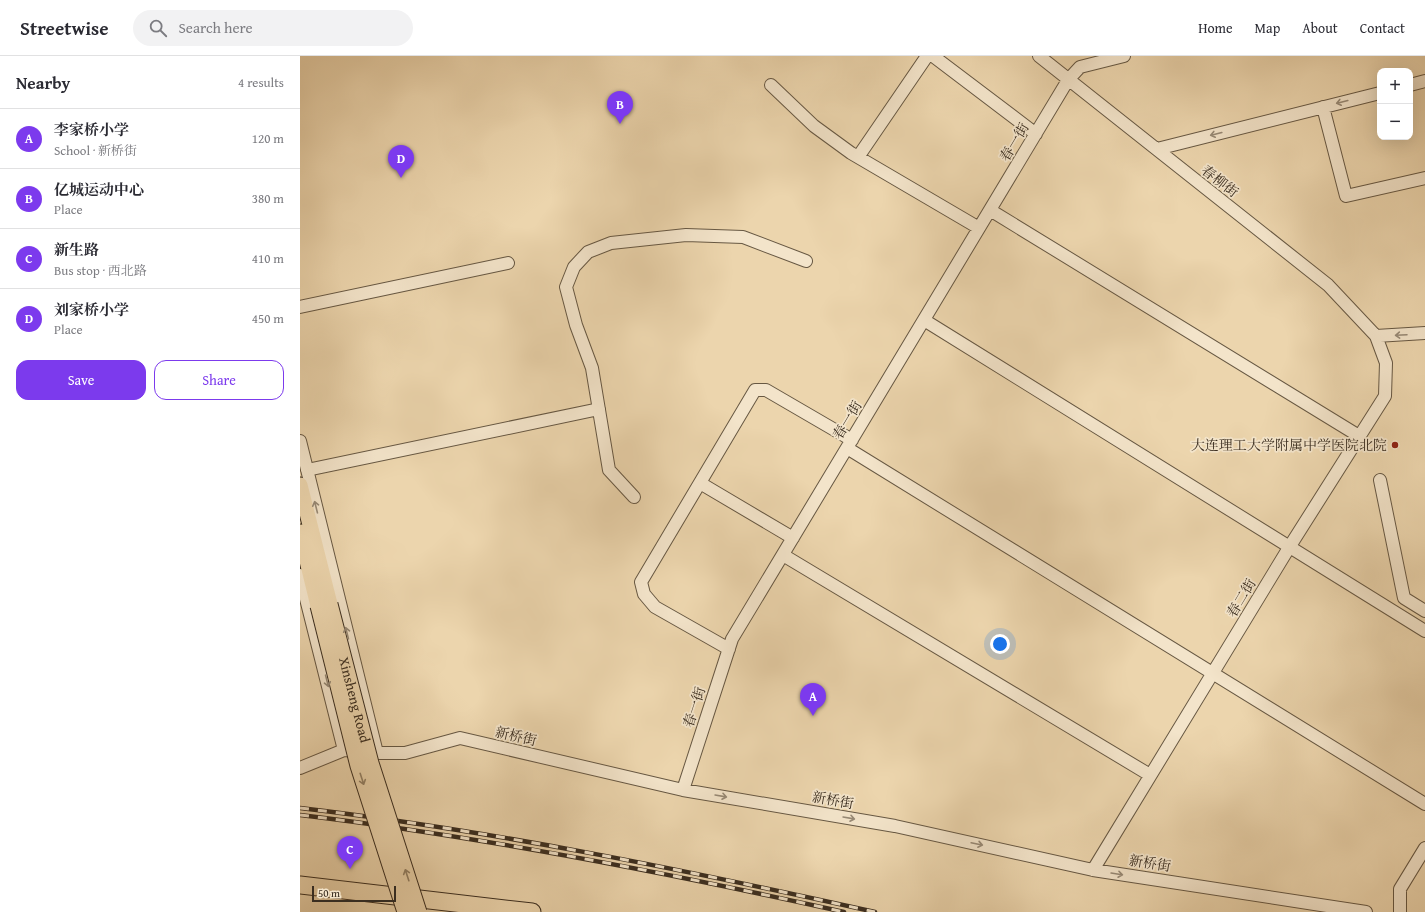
<!DOCTYPE html>
<meta charset="utf-8">
<style>
:root{--surface:#fff;--page:#f2f2f3;--text:#2b2b33;--muted:#7c7c81;--line:#e1e1e2;--accent:#7c3aed}
body{margin:0;font-family:"Gentium Book Plus","Noto Serif SC",serif;background:var(--page);color:var(--text)}
.controls{position:absolute;right:12px;top:12px;display:grid;overflow:hidden;border-radius:8px;box-shadow:0 4px 16px #0002}
.controls button{width:36px;height:36px;display:grid;place-items:center;padding:0;border:0;border-bottom:1px solid var(--line);background:var(--surface);color:var(--text);font:20px sans-serif}
.scale{position:absolute;left:12px;bottom:10px;width:84px;box-sizing:border-box;padding-left:4px;border:2px solid #3b2e20;border-top:0;font-size:11px;line-height:14px;white-space:nowrap;color:#3b2e20;-webkit-text-stroke:3px #f3e4ca;paint-order:stroke}
.you{position:absolute;left:700px;top:588px;width:14px;height:14px;margin:-10px;border:3px solid #fff;border-radius:50%;background:#1a73e8;box-shadow:0 0 0 6px #1a73e833}
.badge{display:grid;place-items:center;width:26px;height:26px;border-radius:50%;background:var(--accent);color:#fff;font-size:13px;font-weight:700}
.pin{position:absolute;translate:-50% -33px;filter:drop-shadow(0 1px 2px #0008)}
.pin::after{content:'';position:absolute;top:21px;width:14px;height:12px;background:inherit;clip-path:polygon(0 0,100% 0,50% 100%)}
.list{margin:0;padding:0;list-style:none}
h2{display:flex;justify-content:space-between;align-items:center;height:52px;margin:0;padding:0 16px;font-size:17px}
h2 small{font-size:13px;font-weight:400;color:var(--muted)}
.list li{display:grid;grid-template-columns:26px 1fr auto;gap:12px;align-items:center;box-sizing:border-box;height:60px;padding:0 16px;border-top:1px solid var(--line)}
.list b{display:block;font-size:15px;white-space:nowrap}
.list p{margin:0;font-size:13px;white-space:nowrap;color:var(--muted)}
.list em{font-size:13px;font-style:normal;color:var(--muted)}
.actions{display:flex;gap:8px;padding:12px 16px}
.actions a{flex:1;padding:9px 0;border:1px solid var(--accent);border-radius:12px;text-align:center;font-size:14px;color:var(--accent)}
.actions .main{background:var(--accent);color:#fff}
.icon{flex:none;width:22px;height:22px;fill:none;stroke:currentColor;stroke-width:2;stroke-linecap:round;stroke-linejoin:round}
.map{position:relative;flex:none;width:1125px;height:856px;overflow:hidden}
header{display:flex;align-items:center;gap:24px;box-sizing:border-box;height:56px;padding:0 20px;background:var(--surface);border-bottom:1px solid var(--line)}
header strong{font-size:19px}
nav{display:flex;gap:22px;margin-inline-start:auto;font-size:14px}
.search{width:280px;height:36px;background:var(--page);display:flex;align-items:center;gap:10px;box-sizing:border-box;padding:0 14px;border-radius:22px;color:var(--muted);font-size:15px}
main{display:flex}
aside{flex:1;background:var(--surface)}
.map>svg:first-child{display:block}
.lines{fill:none;stroke-linecap:round;stroke-linejoin:round}
.minor-casing{stroke:#675843;stroke-width:14}
.major-casing{stroke:#3b2e20;stroke-width:17}
.highway-casing{stroke:#3b2e20;stroke-width:19}
.minor{stroke:#f3e4ca;stroke-width:12}
.major{stroke:#ecd5ad;stroke-width:15}
.highway{stroke:#ecd5ad;stroke-width:17}
.rail-casing{stroke:#3b2e20;stroke-width:4.5}
.rail{stroke:#f3e4ca;stroke-width:3;stroke-dasharray:9;stroke-linecap:butt}
.major-bridge-casing{stroke:#3b2e20;stroke-width:17;stroke-linecap:butt}
.major-bridge{stroke:#ecd5ad;stroke-width:15}
.oneway{stroke:#978975}
.oneway2{stroke:#948266}
.poi-dot{fill:#8f2418;stroke:#f3e4ca;stroke-width:1.5}
.labels{text-anchor:middle;dominant-baseline:central;stroke-width:3.5;stroke-linejoin:round;paint-order:stroke}
.street-label{font-size:14px;fill:#3b2e20;stroke:#f3e4ca}
.poi-label{font-size:14px;fill:#3b2e20;stroke:#f3e4ca;text-anchor:end}
</style>
<header>
<strong>Streetwise</strong>
<div class="search"><svg class="icon" aria-label="search" viewBox="0 0 24 24"><circle cx="10" cy="10" r="6"/><path d="M15 15l6 6"/></svg>Search here</div>
<nav><a>Home</a><a>Map</a><a>About</a><a>Contact</a></nav>
</header>
<main>
<aside>
<h2>Nearby<small>4 results</small></h2>
<ul class="list">
<li><span class="badge">A</span><div><b>李家桥小学</b><p>School · 新桥街</p></div><em>120 m</em></li>
<li><span class="badge">B</span><div><b>亿城运动中心</b><p>Place</p></div><em>380 m</em></li>
<li><span class="badge">C</span><div><b>新生路</b><p>Bus stop · 西北路</p></div><em>410 m</em></li>
<li><span class="badge">D</span><div><b>刘家桥小学</b><p>Place</p></div><em>450 m</em></li>
</ul>
<div class="actions"><a class="main">Save</a><a>Share</a></div>
</aside>
<div class="map">
<svg width="1125" height="856" viewBox="0 0 1125 856">
<rect width="100%" height="100%" fill="#ecd5ad"/>
<filter id="stains"><feTurbulence type="fractalNoise" baseFrequency=".005" numOctaves="4"/><feColorMatrix values="0 0 0 0 .2 0 0 0 0 .09 0 0 0 0 .02 0 0 0 .5 -.17"/></filter>
<radialGradient id="worn" r=".72"><stop offset=".6" stop-color="#630" stop-opacity="0"/><stop offset="1" stop-color="#630" stop-opacity=".3"/></radialGradient>
<g class="lines">
<g class="minor-casing">
<path id="minor" d="M633 0 736 78
M739 0 1028 229 1076 280 1086 307 1085 340 990 490 793 814
M471 29 514 70 551 97 679 172
M1110 29 1125 25
M1023 51 1046 140 1125 122
M857 93 1080 37
M558 101 627 0
M690 154 1059 380
M0 251 208 207
M624 264 1125 575
M1076 280 1125 277
M0 385 77 697
M547 392 1125 748
M7 414 299 353
M1080 424 1104 542 1125 555
M400 427 493 482
M334 441 309 414 292 312 276 269 266 231 274 211 288 196 311 187 386 179 443 181 506 205
M483 499 850 719
M0 519 44 694
M429 593 355 551 344 538 341 526 455 334H466L552 384
M0 712 44 694 77 697H105L160 682 383 734 595 770 793 814 1066 856
M383 734 432 583 768 24 780 11 824 0
M1100 856V833L1125 792"/>
</g>
<g class="major-casing">
<path id="major" d="M0 429 30 548
M0 476 18 550"/>
</g>
<g class="highway-casing">
<path id="highway" d="M0 829 232 856"/>
</g>
<use href="#minor" class="minor"/>
<use href="#major" class="major"/>
<use href="#highway" class="highway"/>
<g class="rail-casing">
<path id="rail" d="M0 752C194 775 385 814 575 856
M0 759C183 781 364 816 544 856"/>
</g>
<use href="#rail" class="rail"/>
<g class="major-bridge-casing">
<g id="major-bridge">
<path id="s1" d="M30 548 71 707 119 856"/>
<path d="M18 550 58 710 105 856"/>
</g>
</g>
<use href="#major-bridge" class="major-bridge"/>
</g>
<defs><path id="oneway-shaft" d="M-6 0H5M1.5-3L5.5 0L1.5 3" fill="none" stroke-width="1.6" stroke-linecap="round" stroke-linejoin="round"/></defs>
<g class="oneway">
<use href="#oneway-shaft" transform="translate(1042 46) rotate(166)"/>
<use href="#oneway-shaft" transform="translate(916 78) rotate(166)"/>
<use href="#oneway-shaft" transform="translate(1101 279) rotate(177)"/>
<use href="#oneway-shaft" transform="translate(16 451) rotate(-104)"/>
<use href="#oneway-shaft" transform="translate(47 577) rotate(-104)"/>
<use href="#oneway-shaft" transform="translate(27 625) rotate(76)"/>
<use href="#oneway-shaft" transform="translate(421 740) rotate(10)"/>
<use href="#oneway-shaft" transform="translate(549 762) rotate(10)"/>
<use href="#oneway-shaft" transform="translate(677 788) rotate(12)"/>
<use href="#oneway-shaft" transform="translate(817 818) rotate(9)"/>
</g>
<g class="oneway2">
<use href="#oneway-shaft" transform="translate(62 723) rotate(72)"/>
<use href="#oneway-shaft" transform="translate(107 819) rotate(-108)"/>
</g>
<circle class="poi-dot" cx="1095" cy="389" r="4"/>
<g class="labels">
<g class="street-label">
<text transform="translate(714 86) rotate(-59)">春一街</text>
<text transform="translate(920 125) rotate(38)">春柳街</text>
<text transform="translate(547 364) rotate(-59)">春一街</text>
<text transform="translate(941 542) rotate(-59)">春二街</text>
<text stroke="none"><textPath href="#s1" startOffset="99">Xinsheng Road</textPath></text>
<text transform="translate(394 651) rotate(-72)">春一街</text>
<text transform="translate(216 680) rotate(13)">新桥街</text>
<text transform="translate(533 744) rotate(10)">新桥街</text>
<text transform="translate(850 807) rotate(9)">新桥街</text>
</g>
<g class="poi-label">
<text x="1087" y="389">大连理工大学附属中学医院北院</text>
</g>
</g>
<rect width="100%" height="100%" filter="url(#stains)"/>
<rect width="100%" height="100%" fill="url(#worn)"/>
</svg>
<div class="controls">
<button>+</button>
<button>−</button>
</div>
<div class="scale">50 m</div>
<div class="you"></div>
<div class="pin badge" style="left:513px;top:660px">A</div>
<div class="pin badge" style="left:320px;top:68px">B</div>
<div class="pin badge" style="left:50px;top:813px">C</div>
<div class="pin badge" style="left:101px;top:122px">D</div>
</div>
</main>
